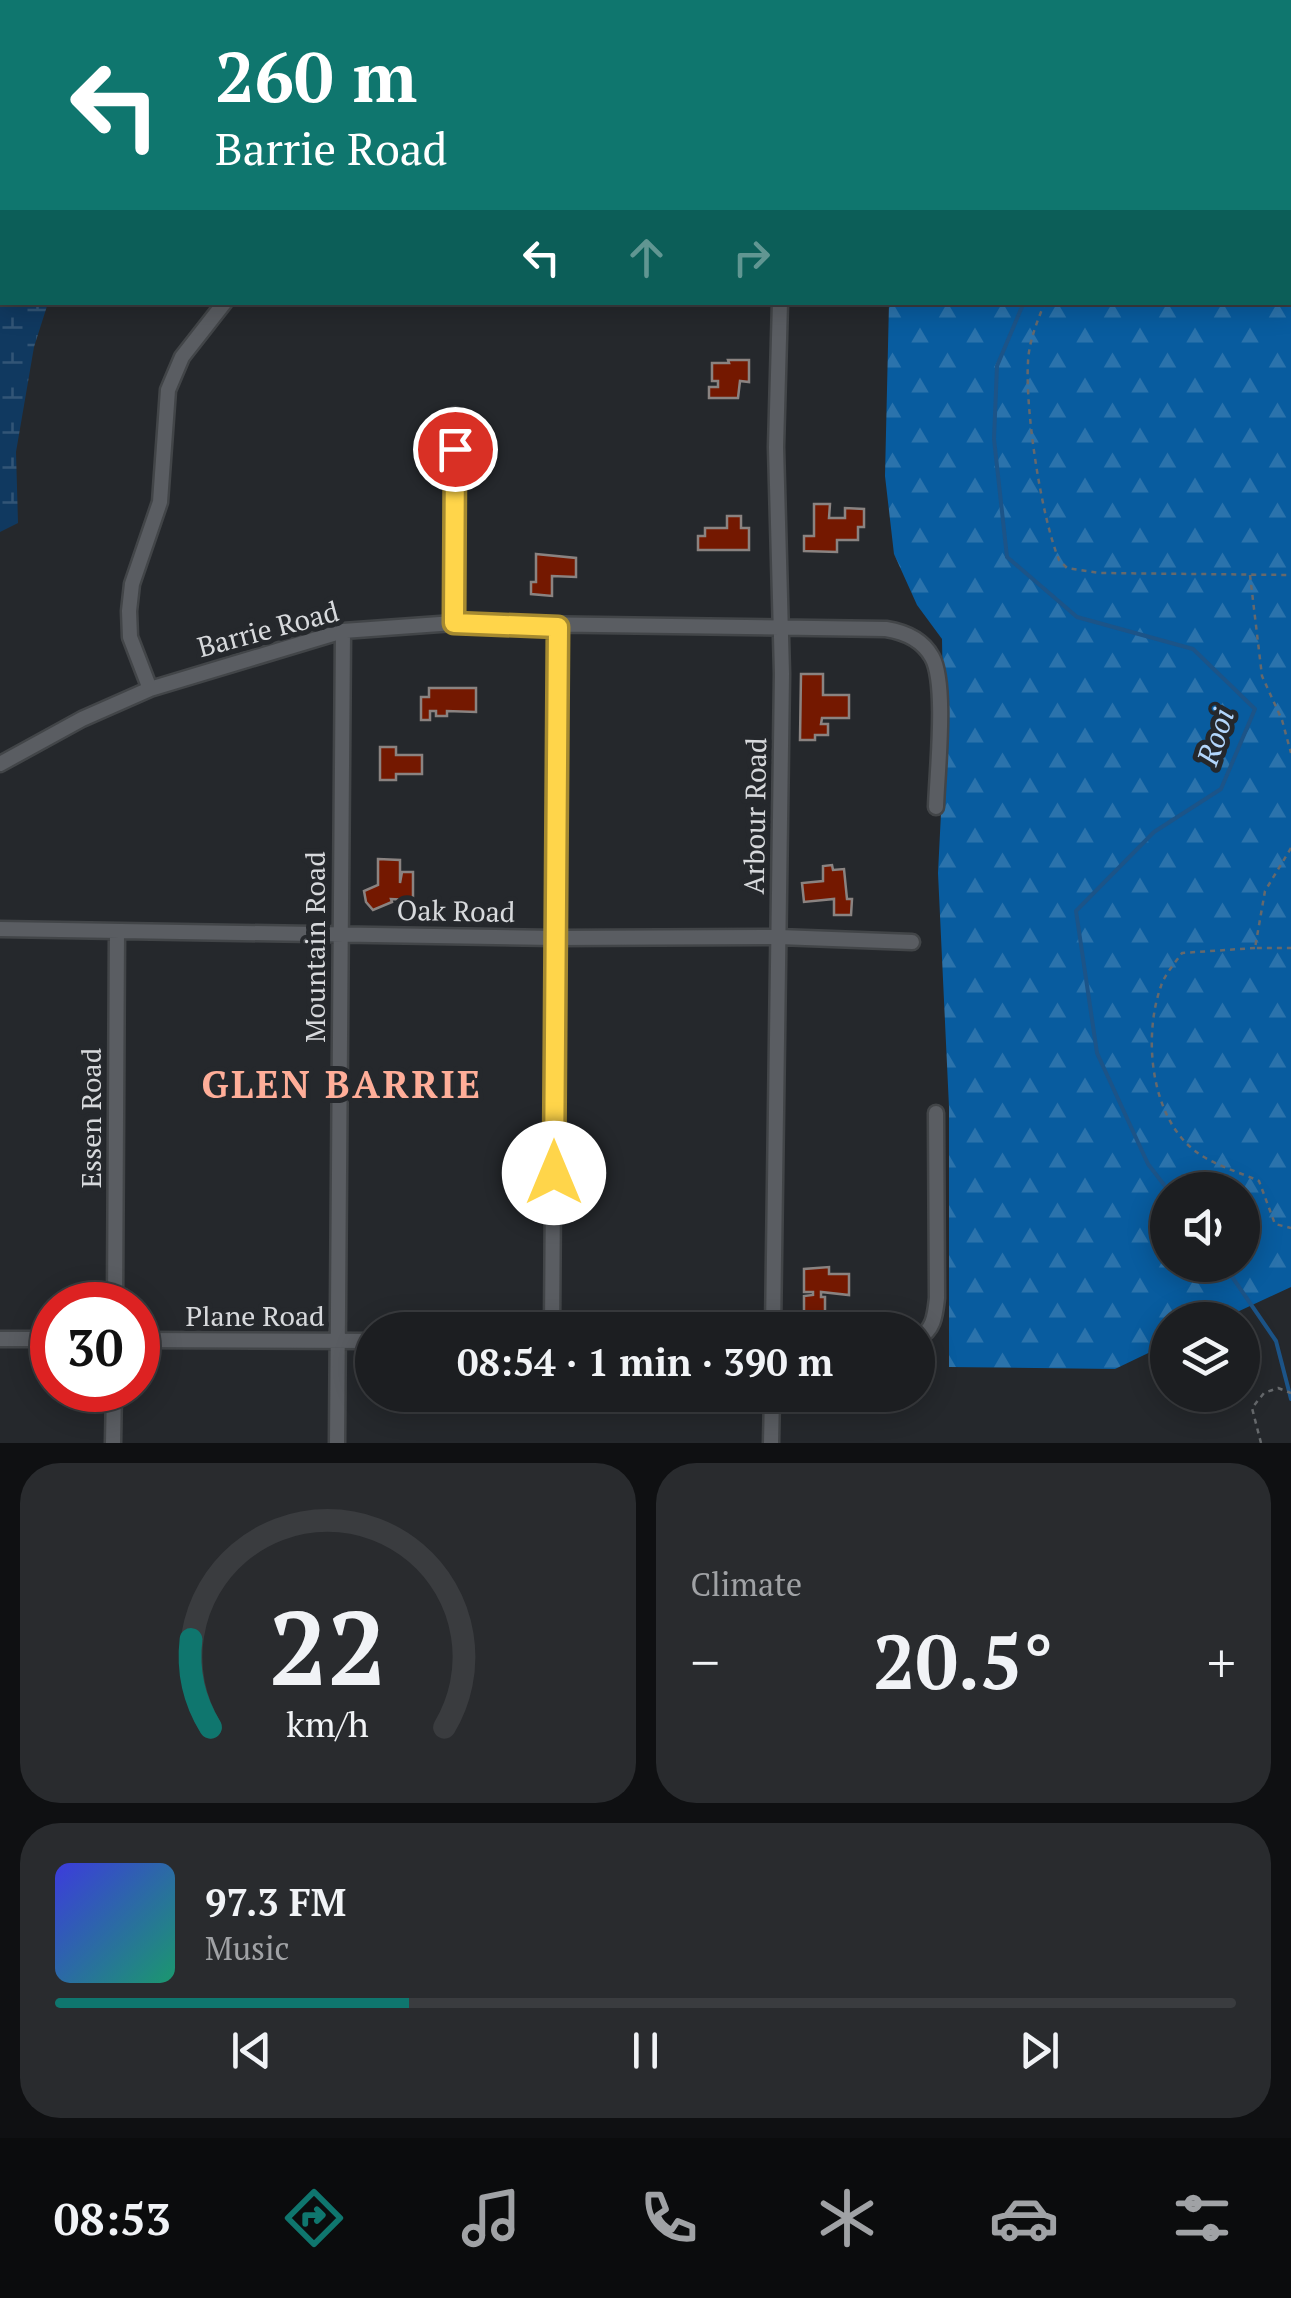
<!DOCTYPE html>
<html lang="en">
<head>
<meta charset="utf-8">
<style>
  body { margin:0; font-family:"PT Serif",serif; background:#292b2e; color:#f1f3f6; height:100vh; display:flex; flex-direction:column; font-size:38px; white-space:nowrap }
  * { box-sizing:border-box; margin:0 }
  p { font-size:32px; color:#a0a2a5 }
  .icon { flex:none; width:55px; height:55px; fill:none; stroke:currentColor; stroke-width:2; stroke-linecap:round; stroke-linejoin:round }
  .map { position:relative; height:1443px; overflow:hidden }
  .details { display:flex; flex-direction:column; gap:20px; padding:20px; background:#0f1012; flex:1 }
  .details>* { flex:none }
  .banner { position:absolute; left:0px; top:0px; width:1292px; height:305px; box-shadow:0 5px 25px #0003,0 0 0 2px #3a3c3f; background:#0f766e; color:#fff; overflow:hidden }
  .tools { position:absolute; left:1150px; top:1172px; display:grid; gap:20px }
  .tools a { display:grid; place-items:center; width:110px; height:110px; border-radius:50%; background:#1c1e21; box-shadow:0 5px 25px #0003,0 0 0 2px #3a3c3f; font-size:50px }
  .speed { position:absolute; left:30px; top:1282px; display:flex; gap:20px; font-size:50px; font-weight:700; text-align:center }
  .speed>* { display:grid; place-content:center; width:130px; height:130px; border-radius:50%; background:#1c1e21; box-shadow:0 5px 25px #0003,0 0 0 2px #3a3c3f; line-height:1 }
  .speed .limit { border:15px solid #d22; background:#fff; color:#111 }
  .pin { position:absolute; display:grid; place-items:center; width:85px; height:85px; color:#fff; margin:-42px; border:5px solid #fff; border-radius:50%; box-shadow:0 2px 10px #0007 }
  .me { position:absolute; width:110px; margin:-55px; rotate:0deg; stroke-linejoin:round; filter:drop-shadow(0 0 8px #0008) }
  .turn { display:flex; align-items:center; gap:35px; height:210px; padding:0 50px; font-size:45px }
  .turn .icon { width:130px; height:130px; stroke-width:2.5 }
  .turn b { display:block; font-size:70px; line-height:85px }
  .lanes { display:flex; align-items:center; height:95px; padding:0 50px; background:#0003; justify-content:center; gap:50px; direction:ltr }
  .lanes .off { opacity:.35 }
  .big { font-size:75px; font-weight:800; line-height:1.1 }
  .details .card { flex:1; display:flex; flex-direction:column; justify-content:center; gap:15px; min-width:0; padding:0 35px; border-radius:40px; background:#292b2e }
  .details .dial { align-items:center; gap:0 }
  .dial svg { height:260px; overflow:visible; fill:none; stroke:#3a3c3f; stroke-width:7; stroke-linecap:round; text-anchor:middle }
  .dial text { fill:#f1f3f6; stroke:none }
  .song { display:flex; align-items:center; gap:30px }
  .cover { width:120px; height:120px; border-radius:15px; background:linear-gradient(135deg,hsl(240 70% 55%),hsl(160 70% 35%)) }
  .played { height:10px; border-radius:5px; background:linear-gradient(90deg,#0f766e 30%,#3a3c3f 30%) }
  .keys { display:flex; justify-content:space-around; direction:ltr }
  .heat { display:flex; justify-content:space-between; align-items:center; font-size:55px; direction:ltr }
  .details .tiles { flex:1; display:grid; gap:20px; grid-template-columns:1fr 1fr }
  .card:last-child { grid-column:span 2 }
  .trip { position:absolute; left:355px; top:1312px; width:580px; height:100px; border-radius:50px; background:#1c1e21; box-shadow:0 5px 25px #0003,0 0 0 2px #3a3c3f; font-weight:800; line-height:100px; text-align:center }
  .dock { display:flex; height:160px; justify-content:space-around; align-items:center; background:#0b0c0d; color:#a0a2a5 }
  .dock .icon { width:70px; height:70px }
  .dock .current { color:#0f766e }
  .dock b { font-size:45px; color:#f1f3f6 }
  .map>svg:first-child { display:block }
</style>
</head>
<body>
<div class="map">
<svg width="1291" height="1443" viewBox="0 0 1291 1443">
  <defs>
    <pattern id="forest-firs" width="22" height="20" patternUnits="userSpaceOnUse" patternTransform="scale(2.5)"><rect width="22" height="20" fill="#085c9f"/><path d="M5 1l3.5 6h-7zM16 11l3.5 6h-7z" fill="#2b73ac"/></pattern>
    <pattern id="wetland-marsh" width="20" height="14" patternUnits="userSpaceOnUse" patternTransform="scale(2.5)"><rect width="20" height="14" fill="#103960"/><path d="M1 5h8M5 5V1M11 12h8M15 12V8" fill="none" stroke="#325576"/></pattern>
  </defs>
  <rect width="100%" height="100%" fill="#25282c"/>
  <!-- forest -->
  <path fill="url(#forest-firs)" fill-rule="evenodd" d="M1017,0H1291V40L1290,2Z
    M1291,83V1287L1220,1320H1168L1167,1344L1115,1369L949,1367V1107L938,873L944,753L942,639L917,605L894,554L885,476L889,303L1290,302ZM1168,1190H1242V1265H1168Z"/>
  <!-- wetland -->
  <path fill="url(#wetland-marsh)" d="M0,247L2,302L48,303L34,347L16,452L18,523L0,532Z"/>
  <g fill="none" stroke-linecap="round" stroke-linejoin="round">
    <!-- stream -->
    <path stroke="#1c5488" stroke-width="4" d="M981,0V2
      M1024,302L997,366L994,439L1007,557L1077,617L1193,649L1255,709L1221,789L1154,832L1076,911L1097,1053L1148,1164L1168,1190
      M1224,1265L1276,1341L1291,1399"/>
  </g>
  <!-- building -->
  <path fill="#741800" stroke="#8a8381" stroke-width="2.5" d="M728,360H749V382L740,381L738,398H709V387H718V381H712V363H729Z
    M814,504H830L829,518H845V508L864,509V527H858V540H837V552L804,551V536H814Z
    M727,516H741V528H749V550H698V536H705V528H727Z
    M536,554L576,558V577L552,576V596L531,594V582H536Z
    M801,674H823V695H849V718H822L821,724H828V735H815V740H800Z
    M429,688H476V712L447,711V716H436V711H430V720H421V697H429Z
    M380,747H396V755H422V774H396V780H380Z
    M378,859L400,860V883L402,872H413V900L391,899L392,902L373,910L366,902L364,891L378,885Z
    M832,865L833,870L844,869L847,899H852L851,915H834V899L804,902L802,883L823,881V866Z
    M829,1267V1274H849V1295L821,1292V1297H825V1312H804V1296L813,1295V1292H804V1269Z
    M796,1395H862V1404H854V1410L796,1409Z"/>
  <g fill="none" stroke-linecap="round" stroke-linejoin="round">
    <!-- street casing -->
    <g stroke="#424548" stroke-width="19">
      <path id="street" d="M0,148L2,146
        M454,623L455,415
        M150,689L130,637L129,611L132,584L160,502L168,390L182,357L225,302
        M0,764L82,719L150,689L343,631L454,623L886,629C905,632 922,639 932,657C947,683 937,774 936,807
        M0,929L555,938L779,937L912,942
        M115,1305L117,931
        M552,1330L557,627
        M773,1330L782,674L776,447L780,302
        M918,1338C934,1330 935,1315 937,1298L936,1113
        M0,1339H52
        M138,1340L372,1341
        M113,1443L114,1390
        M337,1443L343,631
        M771,1443L772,1395"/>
    </g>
    <!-- path -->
    <path stroke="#66696c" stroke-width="2.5" stroke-dasharray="5 5" stroke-linecap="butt" d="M60,0L84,2
      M763,0V2
      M953,0V2
      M1127,2L1128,0
      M1290,53H1291
      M1045,302C1037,322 1029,341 1028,362C1025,409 1041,516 1059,560L1067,568L1100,573L1291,575
      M1250,575L1262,676L1282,720L1291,753
      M1291,848L1265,891L1255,948H1291
      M1255,948L1182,953C1175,963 1165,974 1161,986C1143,1036 1150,1116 1195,1151C1213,1165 1239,1172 1259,1181L1275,1224L1291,1228
      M1261,1443L1252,1408L1264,1393L1278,1388L1291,1393"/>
    <!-- street -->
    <use href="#street" stroke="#5a5d62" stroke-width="14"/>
  </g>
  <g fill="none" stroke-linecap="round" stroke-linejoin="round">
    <!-- route casing -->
    <g stroke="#a68a30" stroke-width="25">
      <path id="route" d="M455,449L454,623L558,627L554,1173"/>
    </g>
    <!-- route -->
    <use href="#route" stroke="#ffd54a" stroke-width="18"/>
  </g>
  <g text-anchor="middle" stroke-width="10" stroke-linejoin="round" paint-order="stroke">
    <!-- street labels -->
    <g font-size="28" fill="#d7d9dc" stroke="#25282c">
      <text transform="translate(268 629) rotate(-15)" y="10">Barrie Road</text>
      <text transform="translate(755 816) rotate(-89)" y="10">Arbour Road</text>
      <text transform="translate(456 911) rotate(1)" y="10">Oak Road</text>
      <text transform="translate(315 947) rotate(-90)" y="10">Mountain Road</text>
      <text transform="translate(91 1118) rotate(-90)" y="10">Essen Road</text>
      <text x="255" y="1326">Plane Road</text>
    </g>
    <!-- water labels -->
    <g font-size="30" font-style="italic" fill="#b3d6fb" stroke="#25282c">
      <text transform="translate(1216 737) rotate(-71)" y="10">Rooi</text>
    </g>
    <!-- district labels -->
    <g font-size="38" font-weight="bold" letter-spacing="2.5" fill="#ffae99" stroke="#25282c">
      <text x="342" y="1098">GLEN BARRIE</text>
    </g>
  </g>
</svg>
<div class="tools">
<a><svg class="icon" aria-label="sound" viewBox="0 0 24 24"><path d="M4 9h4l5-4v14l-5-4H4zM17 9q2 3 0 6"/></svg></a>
<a><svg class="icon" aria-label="layers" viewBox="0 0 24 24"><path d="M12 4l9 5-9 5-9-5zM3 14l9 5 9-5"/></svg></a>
</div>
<div class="speed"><div class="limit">30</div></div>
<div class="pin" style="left:455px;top:449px;background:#d93025"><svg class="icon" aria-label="arrive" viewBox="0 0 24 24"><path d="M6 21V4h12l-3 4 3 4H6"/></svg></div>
<svg class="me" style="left:554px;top:1173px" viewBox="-20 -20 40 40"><circle r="19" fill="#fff"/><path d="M0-13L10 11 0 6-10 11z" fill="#ffd54a"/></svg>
<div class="trip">08:54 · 1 min · 390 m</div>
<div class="banner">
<div class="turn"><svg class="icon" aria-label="left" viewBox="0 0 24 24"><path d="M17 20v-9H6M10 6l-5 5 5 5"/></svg><div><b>260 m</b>Barrie Road</div></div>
<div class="lanes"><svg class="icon" aria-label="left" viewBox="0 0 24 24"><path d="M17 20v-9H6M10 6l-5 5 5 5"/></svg><svg class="icon off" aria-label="ahead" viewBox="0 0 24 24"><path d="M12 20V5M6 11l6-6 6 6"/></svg><svg class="icon off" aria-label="right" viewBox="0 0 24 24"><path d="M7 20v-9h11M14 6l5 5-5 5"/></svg></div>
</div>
</div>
<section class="details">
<div class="tiles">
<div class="card dial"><svg viewBox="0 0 100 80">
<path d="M14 69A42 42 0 1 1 86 69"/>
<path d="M14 69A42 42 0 0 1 8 42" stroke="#0f766e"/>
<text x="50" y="56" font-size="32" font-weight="700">22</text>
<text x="50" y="72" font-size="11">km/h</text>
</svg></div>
<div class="card"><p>Climate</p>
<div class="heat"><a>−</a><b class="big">20.5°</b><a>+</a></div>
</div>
<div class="card">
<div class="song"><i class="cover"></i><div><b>97.3 FM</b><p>Music</p></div></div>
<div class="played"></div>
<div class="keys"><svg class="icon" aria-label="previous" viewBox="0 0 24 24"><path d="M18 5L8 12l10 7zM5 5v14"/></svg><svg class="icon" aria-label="pause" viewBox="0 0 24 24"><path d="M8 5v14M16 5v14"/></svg><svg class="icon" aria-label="next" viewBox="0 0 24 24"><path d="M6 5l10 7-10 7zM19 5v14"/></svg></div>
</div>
</div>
</section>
<nav class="dock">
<b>08:53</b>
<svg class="icon current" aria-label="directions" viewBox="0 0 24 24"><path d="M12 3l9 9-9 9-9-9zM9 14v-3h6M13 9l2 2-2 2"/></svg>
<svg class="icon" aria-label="music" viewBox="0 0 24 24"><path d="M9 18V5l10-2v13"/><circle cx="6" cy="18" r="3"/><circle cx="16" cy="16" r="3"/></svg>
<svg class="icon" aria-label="phone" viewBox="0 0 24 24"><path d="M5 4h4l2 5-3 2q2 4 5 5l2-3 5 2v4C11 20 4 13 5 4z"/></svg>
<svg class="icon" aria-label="climate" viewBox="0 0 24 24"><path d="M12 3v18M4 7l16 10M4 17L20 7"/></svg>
<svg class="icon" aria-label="car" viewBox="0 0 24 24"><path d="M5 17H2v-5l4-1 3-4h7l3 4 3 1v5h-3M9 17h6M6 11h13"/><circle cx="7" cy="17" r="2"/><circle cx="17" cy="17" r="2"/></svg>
<svg class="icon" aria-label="filters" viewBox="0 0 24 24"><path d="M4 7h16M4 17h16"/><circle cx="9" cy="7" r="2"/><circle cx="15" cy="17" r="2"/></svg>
</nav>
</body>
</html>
